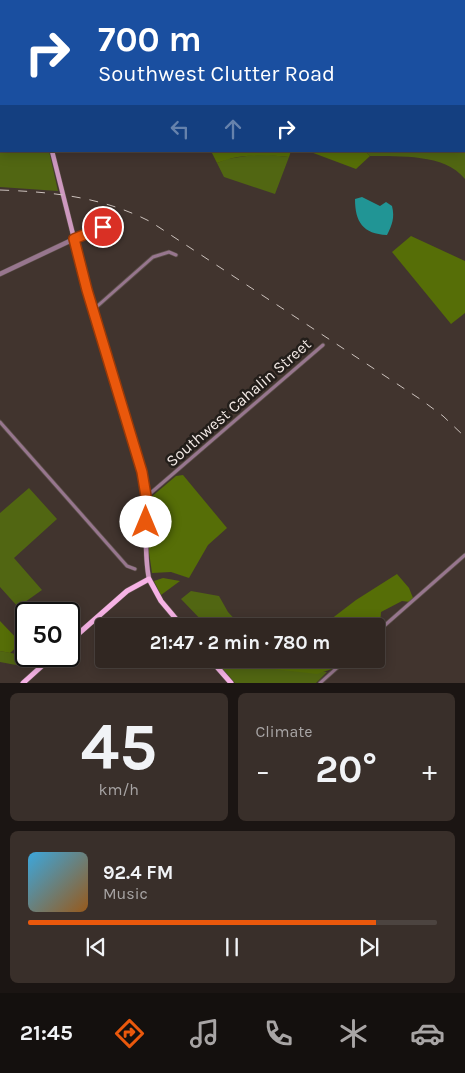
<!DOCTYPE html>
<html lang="en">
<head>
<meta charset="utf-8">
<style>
  body { margin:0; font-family:Karla,sans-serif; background:#392f2a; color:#f1f3f6; height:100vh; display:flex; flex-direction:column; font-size:19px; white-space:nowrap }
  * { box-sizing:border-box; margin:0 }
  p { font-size:16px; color:#a8a5a5 }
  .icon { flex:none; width:28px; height:28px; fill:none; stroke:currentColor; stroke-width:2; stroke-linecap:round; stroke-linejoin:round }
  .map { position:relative; height:683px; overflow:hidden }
  .side { display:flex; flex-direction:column; gap:10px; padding:10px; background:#1b1513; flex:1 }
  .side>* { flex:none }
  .guide { position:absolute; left:0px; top:0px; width:465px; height:152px; box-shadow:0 2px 12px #0003,0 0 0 1px #4c4440; background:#1a4fa0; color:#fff; overflow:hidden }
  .speed { position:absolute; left:15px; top:602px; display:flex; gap:10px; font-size:25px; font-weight:700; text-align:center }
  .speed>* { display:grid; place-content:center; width:65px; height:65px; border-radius:50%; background:#312722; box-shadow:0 2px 12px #0003,0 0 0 1px #4c4440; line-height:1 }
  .speed .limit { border:2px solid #111; border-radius:8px; background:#fff; color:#111 }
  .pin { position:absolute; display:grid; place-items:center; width:42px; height:42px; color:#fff; margin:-21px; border:2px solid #fff; border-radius:50%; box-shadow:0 1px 5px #0007 }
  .me { position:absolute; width:55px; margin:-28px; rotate:0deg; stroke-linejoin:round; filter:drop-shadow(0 0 4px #0008) }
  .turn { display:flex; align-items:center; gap:18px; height:105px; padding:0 15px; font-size:22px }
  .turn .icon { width:65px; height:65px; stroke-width:2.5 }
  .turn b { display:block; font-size:35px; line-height:42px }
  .lanes { display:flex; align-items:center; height:48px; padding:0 15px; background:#0003; justify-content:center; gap:25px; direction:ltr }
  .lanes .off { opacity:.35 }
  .big { font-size:38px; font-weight:700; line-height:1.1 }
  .side .tile { flex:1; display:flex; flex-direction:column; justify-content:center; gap:8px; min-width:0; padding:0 18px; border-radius:8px; background:#392f2a }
  .side .dial { align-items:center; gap:0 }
  .dial b { font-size:65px; line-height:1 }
  .song { display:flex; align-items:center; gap:15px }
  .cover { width:60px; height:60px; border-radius:8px; background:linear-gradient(135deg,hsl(200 70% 55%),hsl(30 70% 35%)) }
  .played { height:5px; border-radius:2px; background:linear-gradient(90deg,#ea580c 85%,#4c4440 85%) }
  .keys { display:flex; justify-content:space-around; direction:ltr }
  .heat { display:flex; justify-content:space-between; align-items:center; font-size:28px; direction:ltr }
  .side .tiles { flex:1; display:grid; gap:10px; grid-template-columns:1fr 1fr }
  .tile:last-child { grid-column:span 2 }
  .trip { position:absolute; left:95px; top:618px; width:290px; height:50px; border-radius:5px; background:#312722; box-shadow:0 2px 12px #0003,0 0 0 1px #4c4440; font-weight:700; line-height:50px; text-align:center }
  .tabs { display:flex; height:80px; justify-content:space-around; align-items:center; background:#14100e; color:#a8a5a5 }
  .tabs .icon { width:35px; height:35px }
  .tabs .active { color:#ea580c }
  .tabs b { font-size:22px; color:#f1f3f6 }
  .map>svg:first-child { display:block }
</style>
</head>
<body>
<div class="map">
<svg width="465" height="683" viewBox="0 0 465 683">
  <rect width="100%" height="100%" fill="#41342e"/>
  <!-- green -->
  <path fill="#516612" d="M0,37L1,151H49L58,191L0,187Z
    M465,39V179C444,153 400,157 370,156L365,151H464Z
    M259,154L289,157L275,194L224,177L217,163L227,159Z
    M29,488L57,519L14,558L42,590L18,607L0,587V513Z
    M191,591L219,596L228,612L241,626H207L181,599Z
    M0,651L43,659L32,668L0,662Z
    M224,659H246V666L327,672L316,683H235L218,664Z"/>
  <!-- forest -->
  <path fill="#566e07" d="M211,151H291L289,157C264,155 241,153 217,163Z
    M308,151H365L370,156L356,169Z
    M411,236L465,261V313L451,324L392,252Z
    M183,475L227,528L208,545L189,578L171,572L152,573L149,552L150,498L176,476Z
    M397,574L409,588L413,598L410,602L402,601L381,612L380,625L376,630V626H322L356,600Z
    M163,578L180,581L161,595L154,581Z
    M0,621L21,643L10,653L0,651Z
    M246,659H344L332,669L317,674L245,666Z"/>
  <!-- water -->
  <path fill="#219595" d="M362,197L380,206L386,202L392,206C395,218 392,225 387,235C363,234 355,222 355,199Z"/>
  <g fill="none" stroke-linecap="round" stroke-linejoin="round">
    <!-- stream -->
    <path stroke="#219595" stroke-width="1" d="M0,55H1
      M464,149H465"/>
    <!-- minor casing -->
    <g stroke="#5d514b" stroke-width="4.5">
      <path id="minor" d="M38,0L46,1
        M453,0L465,1
        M137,1L142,0
        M74,239L103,227
        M93,310L153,257L169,252L176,255
        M0,422L127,566L135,569
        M146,497L323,345
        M376,633L465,555
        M320,683L347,659"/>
    </g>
    <!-- tertiary casing -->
    <g stroke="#5d514b" stroke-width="5.5">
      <path id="tertiary" d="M0,274L74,239"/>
    </g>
    <!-- secondary casing -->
    <g stroke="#5d514b" stroke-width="5.5">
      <path id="secondary" d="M0,29L1,32
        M52,151L87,290L142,472C150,508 142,544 149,579"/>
    </g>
    <!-- primary casing -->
    <g stroke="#5d514b" stroke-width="6">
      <path id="primary" d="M69,642L127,591L149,579L161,601L182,626
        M210,659L231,683
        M23,683L53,656"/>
    </g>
    <!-- minor -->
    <use href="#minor" stroke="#97768e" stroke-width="3"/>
    <!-- tertiary -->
    <use href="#tertiary" stroke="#97768e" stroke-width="4.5"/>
    <!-- secondary -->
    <use href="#secondary" stroke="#cd98bf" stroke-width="4.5"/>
    <!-- primary -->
    <use href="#primary" stroke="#f6b2e5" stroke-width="5"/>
    <!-- rail -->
    <path stroke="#ccc2bd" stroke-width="1" stroke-dasharray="9 9" stroke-linecap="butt" d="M0,190C54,192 103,197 151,222L420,399L443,416L465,437"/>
  </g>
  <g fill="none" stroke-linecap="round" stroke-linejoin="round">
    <!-- route casing -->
    <g stroke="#983908" stroke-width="12">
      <path id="route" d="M103,227L74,239L87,290L142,472L146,496V522"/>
    </g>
    <!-- route -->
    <use href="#route" stroke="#ea580c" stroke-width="9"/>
  </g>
  <g text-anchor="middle" stroke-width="5" stroke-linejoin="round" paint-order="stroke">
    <!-- street labels -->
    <g font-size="16" fill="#f3eae6" stroke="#231e1a">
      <text transform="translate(238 402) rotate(-41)" y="6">Southwest Cahalin Street</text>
    </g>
  </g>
</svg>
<div class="speed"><div class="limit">50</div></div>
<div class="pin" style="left:103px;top:227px;background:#d93025"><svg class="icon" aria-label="arrive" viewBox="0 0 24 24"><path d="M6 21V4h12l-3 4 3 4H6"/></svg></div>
<svg class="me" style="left:146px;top:522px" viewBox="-20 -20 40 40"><circle r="19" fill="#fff"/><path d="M0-13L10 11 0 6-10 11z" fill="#ea580c"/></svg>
<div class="trip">21:47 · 2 min · 780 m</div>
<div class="guide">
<div class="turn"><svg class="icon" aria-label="right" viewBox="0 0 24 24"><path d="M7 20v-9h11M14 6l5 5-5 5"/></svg><div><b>700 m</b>Southwest Clutter Road</div></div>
<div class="lanes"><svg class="icon off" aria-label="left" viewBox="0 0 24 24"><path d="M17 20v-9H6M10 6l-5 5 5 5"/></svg><svg class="icon off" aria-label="ahead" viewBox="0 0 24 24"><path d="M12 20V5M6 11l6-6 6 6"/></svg><svg class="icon" aria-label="right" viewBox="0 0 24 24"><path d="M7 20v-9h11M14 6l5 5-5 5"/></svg></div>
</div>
</div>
<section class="side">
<div class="tiles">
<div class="tile dial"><b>45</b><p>km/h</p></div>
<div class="tile"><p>Climate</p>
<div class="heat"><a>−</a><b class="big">20°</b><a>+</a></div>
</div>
<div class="tile">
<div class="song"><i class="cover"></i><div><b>92.4 FM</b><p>Music</p></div></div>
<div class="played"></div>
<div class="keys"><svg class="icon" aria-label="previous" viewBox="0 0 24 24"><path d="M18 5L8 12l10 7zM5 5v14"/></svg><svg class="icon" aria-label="pause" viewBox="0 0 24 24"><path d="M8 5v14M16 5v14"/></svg><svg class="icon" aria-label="next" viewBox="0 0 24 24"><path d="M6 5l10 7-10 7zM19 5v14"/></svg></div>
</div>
</div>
</section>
<nav class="tabs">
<b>21:45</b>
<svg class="icon active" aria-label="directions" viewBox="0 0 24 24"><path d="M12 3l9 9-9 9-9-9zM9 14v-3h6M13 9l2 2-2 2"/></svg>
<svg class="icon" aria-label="music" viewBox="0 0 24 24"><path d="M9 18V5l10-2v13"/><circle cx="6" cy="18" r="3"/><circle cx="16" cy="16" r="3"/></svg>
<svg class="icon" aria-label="phone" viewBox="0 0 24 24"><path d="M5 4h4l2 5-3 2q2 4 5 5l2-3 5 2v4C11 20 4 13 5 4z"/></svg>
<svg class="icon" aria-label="climate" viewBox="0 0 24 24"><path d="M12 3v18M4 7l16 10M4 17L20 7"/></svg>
<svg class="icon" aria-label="car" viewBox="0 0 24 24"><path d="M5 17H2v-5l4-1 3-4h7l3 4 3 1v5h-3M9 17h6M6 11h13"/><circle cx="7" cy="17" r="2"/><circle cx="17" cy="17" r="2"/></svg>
</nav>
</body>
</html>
